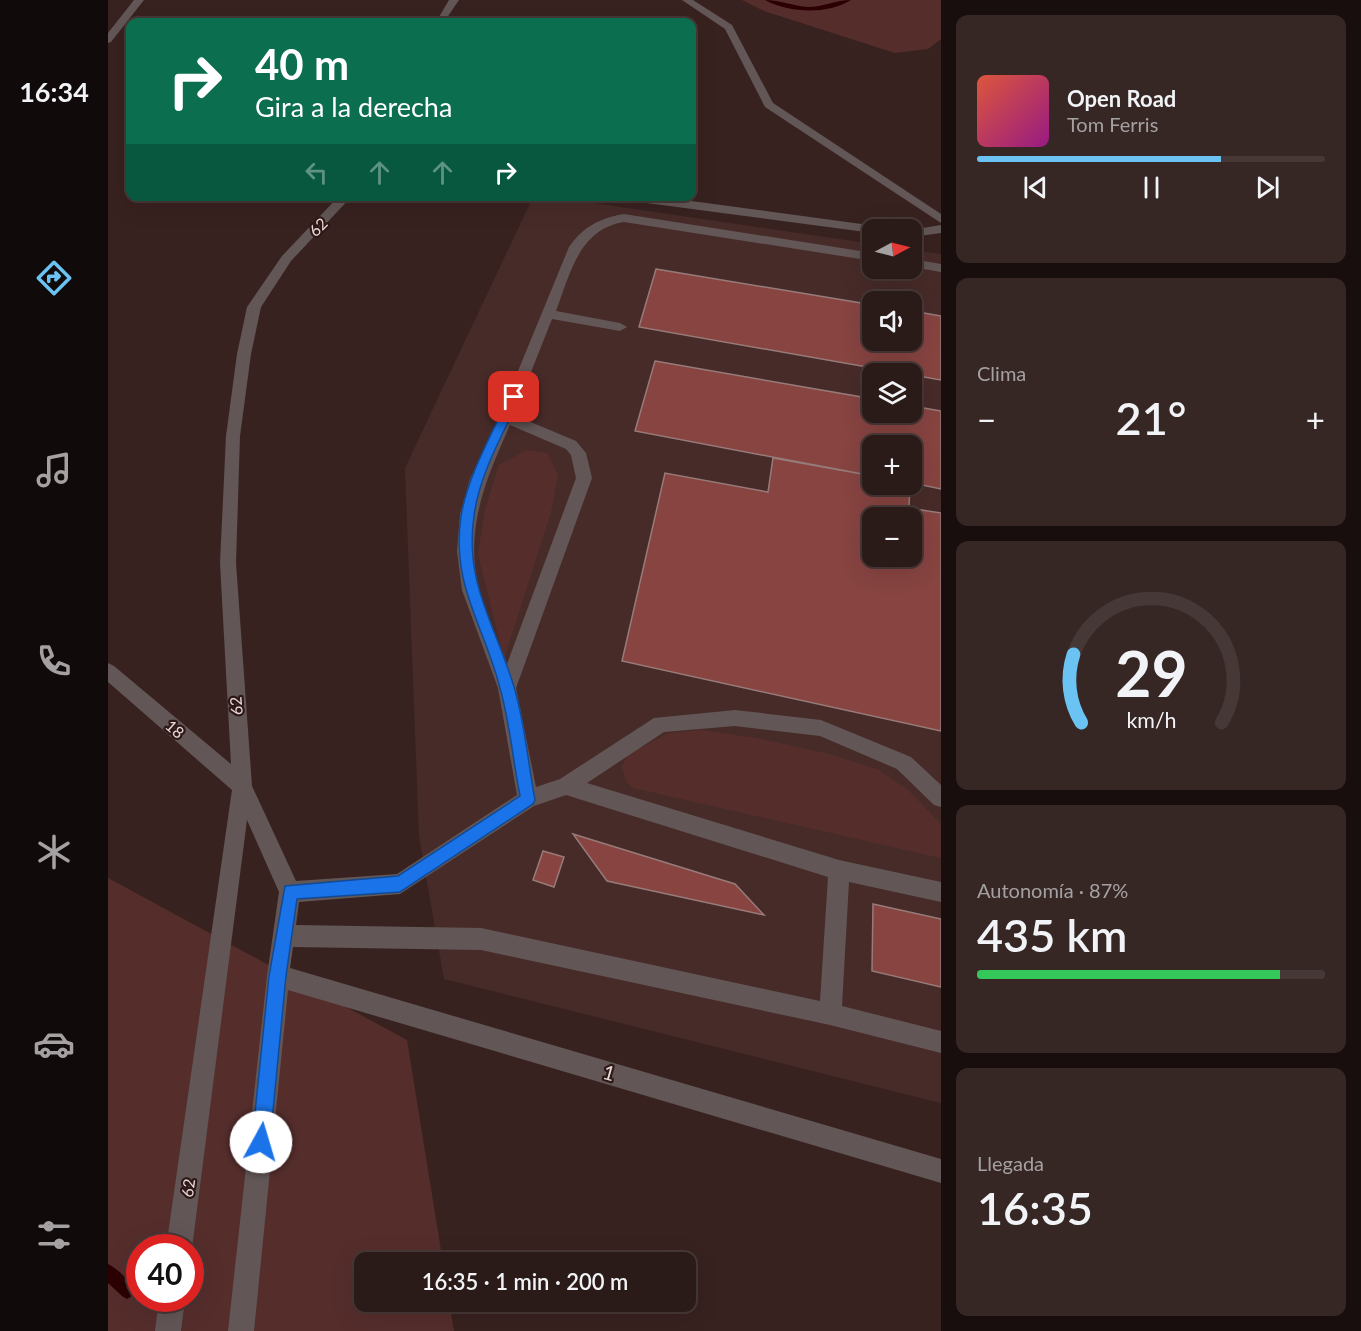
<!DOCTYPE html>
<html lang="es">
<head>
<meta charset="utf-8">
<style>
  body { margin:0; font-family:Lato,sans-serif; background:#362725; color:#f1f3f6; height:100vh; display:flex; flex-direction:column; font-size:22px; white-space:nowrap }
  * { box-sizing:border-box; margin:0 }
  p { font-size:20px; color:#a5a1a2 }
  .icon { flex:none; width:33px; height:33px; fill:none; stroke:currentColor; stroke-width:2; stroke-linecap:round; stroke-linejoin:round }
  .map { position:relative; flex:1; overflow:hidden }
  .drawer { display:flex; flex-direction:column; gap:15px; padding:15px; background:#170e0d; width:420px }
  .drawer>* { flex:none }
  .banner { position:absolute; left:18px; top:18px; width:570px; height:183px; border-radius:12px; box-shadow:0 6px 24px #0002,0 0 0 2px #463837; background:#0b6e4f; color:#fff; overflow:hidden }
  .needle { width:39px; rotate:83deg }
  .tools { position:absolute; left:754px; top:219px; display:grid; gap:12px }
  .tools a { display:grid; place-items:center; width:60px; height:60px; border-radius:12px; background:#2a1a18; box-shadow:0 6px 24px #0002,0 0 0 2px #463837; font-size:30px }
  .speed { position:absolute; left:18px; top:1234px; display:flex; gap:12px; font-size:30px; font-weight:700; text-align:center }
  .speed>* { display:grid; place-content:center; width:78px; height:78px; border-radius:50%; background:#2a1a18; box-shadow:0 6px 24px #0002,0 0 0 2px #463837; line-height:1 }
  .speed .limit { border:9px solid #d22; background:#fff; color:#111 }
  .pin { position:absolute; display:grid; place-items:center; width:51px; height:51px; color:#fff; margin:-26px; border-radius:12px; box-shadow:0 3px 9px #0006 }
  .me { position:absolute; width:66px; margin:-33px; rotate:6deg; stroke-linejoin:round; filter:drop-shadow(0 0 4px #0008) }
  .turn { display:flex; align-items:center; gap:21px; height:126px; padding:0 30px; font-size:27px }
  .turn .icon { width:78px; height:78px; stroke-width:2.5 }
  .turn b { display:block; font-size:42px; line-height:51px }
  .lanes { display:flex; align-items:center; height:57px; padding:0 30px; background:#0003; justify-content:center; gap:30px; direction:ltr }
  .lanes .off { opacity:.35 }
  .big { font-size:45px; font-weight:600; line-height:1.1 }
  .drawer .widget { flex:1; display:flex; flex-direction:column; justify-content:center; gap:9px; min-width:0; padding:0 21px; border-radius:12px; background:#362725 }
  .drawer .dial { align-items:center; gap:0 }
  .dial svg { height:156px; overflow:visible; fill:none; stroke:#463837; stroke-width:7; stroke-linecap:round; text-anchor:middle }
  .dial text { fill:#f1f3f6; stroke:none }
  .song { display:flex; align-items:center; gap:18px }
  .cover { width:72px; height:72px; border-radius:9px; background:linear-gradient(135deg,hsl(10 70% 55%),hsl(310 70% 35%)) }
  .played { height:6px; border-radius:3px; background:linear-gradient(90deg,#6ac3f2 70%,#463837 70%) }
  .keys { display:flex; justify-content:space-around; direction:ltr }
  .heat { display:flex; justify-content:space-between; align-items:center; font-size:33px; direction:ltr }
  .charge { height:9px; border-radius:4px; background:linear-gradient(90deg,#34c759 87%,#463837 0) }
  .trip { position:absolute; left:246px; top:1252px; width:342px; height:60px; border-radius:12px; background:#2a1a18; box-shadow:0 6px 24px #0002,0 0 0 2px #463837; font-weight:600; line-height:60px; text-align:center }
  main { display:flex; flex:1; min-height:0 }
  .tab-bar { display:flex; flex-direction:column; width:108px; justify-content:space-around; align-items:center; background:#110a0a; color:#a5a1a2 }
  .tab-bar .icon { width:42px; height:42px }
  .tab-bar .current { color:#6ac3f2 }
  .tab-bar b { font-size:27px; color:#f1f3f6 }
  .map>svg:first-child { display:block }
</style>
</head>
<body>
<main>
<nav class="tab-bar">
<b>16:34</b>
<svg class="icon current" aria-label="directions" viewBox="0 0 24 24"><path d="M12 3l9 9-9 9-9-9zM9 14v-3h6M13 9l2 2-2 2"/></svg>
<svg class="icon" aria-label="music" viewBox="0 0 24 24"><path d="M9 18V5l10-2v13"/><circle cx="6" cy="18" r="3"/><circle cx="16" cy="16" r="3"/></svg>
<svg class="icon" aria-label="phone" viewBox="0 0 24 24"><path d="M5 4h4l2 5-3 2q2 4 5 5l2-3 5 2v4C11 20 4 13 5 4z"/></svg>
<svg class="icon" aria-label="climate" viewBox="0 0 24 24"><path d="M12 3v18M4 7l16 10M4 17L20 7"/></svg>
<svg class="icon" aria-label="car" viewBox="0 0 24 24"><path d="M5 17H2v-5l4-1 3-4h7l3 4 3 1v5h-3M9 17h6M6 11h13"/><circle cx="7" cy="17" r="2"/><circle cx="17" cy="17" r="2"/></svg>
<svg class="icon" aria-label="filters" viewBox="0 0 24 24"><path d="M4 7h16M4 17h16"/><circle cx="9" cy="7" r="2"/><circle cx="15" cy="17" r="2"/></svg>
</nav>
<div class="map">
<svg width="833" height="1331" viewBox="0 0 833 1331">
  <rect width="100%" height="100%" fill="#382220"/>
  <!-- built -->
  <path fill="#472b29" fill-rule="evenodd" d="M425,197H445L765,244V268H804V250L833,254V1103L336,979L311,836L297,468ZM765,302H804V340H765ZM765,374H804V412H765ZM765,446H804V484H765ZM765,518H804V556H765Z"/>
  <!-- green -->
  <path fill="#552e2c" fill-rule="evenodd" d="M634,0H833V39L820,49L787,53L656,11Z
    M419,450L439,453L450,475L443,512L396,659L370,554L377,510L391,465Z
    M594,730L648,738L721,754L769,769L800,790L833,824V858L525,788L518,781L514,767L520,754L561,733Z
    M0,878L299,1040L335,1263H256V1302H341L346,1331H0ZM32,1248H82V1299H32Z"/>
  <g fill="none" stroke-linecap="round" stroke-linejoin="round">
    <!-- stream -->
    <path fill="#2c0003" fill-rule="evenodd" d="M657,0C672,0 685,6 700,7C715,7 728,0 743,0C719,15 681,13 657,0Z
      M0,1264C10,1269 22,1281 27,1291L24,1296L19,1299L14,1296L0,1283Z"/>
  </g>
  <!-- building -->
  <path fill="#874441" stroke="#977b79" stroke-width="1.5" fill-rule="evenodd" d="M548,269L765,305V340H804V311L833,316V380L531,327Z
    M547,361L765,399V412H804V406L833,411V489L804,483V446H765V476L527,431Z
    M665,458L765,476V484H802L801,508L833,513V731L514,661L557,473L660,492ZM765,518H804V556H765Z
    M465,834L627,884L656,915L499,881Z
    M435,851L456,857L446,887L425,880Z
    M765,904L833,919V987L764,971Z"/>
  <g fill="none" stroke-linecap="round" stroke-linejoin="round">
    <!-- minor -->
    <path fill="#625756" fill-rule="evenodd" d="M26,0H36L3,42L0,43V33Z
      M341,0H351L336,22H328Z
      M574,0H585L624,25L665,103L833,214V223L657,107L617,29Z
      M231,196H244L183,261L153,307L143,354L132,436L128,563L144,786L188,881L289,874L409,795L390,688L354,590L349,551L352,514L362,479L391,417L461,247C475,227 492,218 516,214L765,253V261L516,222C471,229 462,274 448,311L512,323L519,327L512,331L444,319L406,415L468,441L478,453L484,478L408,688L428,787L452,779L546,718L627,710L713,720L803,757L833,785V807L826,805L789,769L712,736L627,726L556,732L479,783L731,860L833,882V902L741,882L734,1006L833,1031V1053L722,1025L373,950L185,947L182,968L833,1159V1183L180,990L146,1331H120L159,976L171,892L139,820L84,1248L82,1251V1248H58L124,790L0,682V663L6,666L123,764L112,563L118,436L129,354L139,307L174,256ZM402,425L458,449L463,455L468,478L399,664C390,639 378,615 371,589C356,529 378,479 402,425ZM458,795L720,877L712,1001L373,928L188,925L191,902L292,894L426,806Z
      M510,196H546L768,226L774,230H765V233L516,200Z
      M833,225V233L804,237L803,230Z
      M804,259L833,264V272L804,267Z
      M51,1299H77L73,1331H47Z"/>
  </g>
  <!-- route -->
  <path fill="#1a73e8" stroke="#114b97" stroke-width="1.5" d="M406,393L412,397C395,434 371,475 366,516C356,583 388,626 406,687C417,723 420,763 427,800L425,804L292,892L189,899L178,976L162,1142L159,1148L153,1151L146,1148L144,1142L161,976L177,886L290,876L412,796C405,761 402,723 392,688C376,625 343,586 353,516C360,475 384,434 401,397Z"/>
  <g text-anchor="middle" stroke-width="4.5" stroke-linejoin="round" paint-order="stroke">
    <!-- street labels -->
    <g font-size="16" fill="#e8d9d7" stroke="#2e1817">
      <text transform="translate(210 227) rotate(-45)" y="6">62</text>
      <text transform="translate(128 706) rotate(-94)" y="6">62</text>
      <text transform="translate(67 729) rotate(41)" y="6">18</text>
      <text transform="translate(80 1188) rotate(-82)" y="6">62</text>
    </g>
    <!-- near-street labels -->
    <g font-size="20" fill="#e8d9d7" stroke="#2e1817">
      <text transform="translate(501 1073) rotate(16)" y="7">1</text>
    </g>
  </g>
</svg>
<div class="tools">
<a><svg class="needle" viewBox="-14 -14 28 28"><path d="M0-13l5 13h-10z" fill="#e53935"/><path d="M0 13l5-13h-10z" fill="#a5a1a2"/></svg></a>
<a><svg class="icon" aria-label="sound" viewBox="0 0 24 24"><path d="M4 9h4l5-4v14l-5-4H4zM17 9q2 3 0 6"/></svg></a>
<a><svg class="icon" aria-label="layers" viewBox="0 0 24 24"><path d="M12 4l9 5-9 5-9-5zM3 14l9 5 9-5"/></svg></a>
<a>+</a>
<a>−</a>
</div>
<div class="speed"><div class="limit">40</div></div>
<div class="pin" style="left:406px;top:397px;background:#d93025"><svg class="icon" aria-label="arrive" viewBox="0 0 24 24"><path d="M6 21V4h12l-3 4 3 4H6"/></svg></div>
<svg class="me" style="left:153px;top:1142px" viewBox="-20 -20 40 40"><circle r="19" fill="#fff"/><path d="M0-13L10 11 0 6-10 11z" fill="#1a73e8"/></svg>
<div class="trip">16:35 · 1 min · 200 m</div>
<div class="banner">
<div class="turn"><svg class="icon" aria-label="right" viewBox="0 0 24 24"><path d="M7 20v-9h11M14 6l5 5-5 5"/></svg><div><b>40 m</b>Gira a la derecha</div></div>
<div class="lanes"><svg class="icon off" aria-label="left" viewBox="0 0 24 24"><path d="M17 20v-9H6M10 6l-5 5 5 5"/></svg><svg class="icon off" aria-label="ahead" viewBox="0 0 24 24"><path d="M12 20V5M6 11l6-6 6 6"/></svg><svg class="icon off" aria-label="ahead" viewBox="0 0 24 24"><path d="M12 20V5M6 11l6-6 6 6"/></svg><svg class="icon" aria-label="right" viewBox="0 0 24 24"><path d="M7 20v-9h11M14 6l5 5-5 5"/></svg></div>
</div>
</div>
<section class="drawer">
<div class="widget">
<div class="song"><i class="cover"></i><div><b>Open Road</b><p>Tom Ferris</p></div></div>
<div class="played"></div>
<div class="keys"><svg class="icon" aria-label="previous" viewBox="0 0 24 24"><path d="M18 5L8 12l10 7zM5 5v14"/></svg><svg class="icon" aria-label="pause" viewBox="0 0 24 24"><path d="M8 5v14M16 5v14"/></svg><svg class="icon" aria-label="next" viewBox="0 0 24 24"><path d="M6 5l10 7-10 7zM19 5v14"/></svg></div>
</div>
<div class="widget"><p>Clima</p>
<div class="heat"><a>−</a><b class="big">21°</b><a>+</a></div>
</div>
<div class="widget dial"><svg viewBox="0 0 100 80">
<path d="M14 69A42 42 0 1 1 86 69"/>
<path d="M14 69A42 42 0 0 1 10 34" stroke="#6ac3f2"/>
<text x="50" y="56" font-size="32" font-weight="700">29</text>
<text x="50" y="72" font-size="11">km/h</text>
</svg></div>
<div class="widget"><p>Autonomía · 87%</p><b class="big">435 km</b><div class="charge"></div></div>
<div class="widget"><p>Llegada</p><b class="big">16:35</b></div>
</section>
</main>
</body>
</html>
